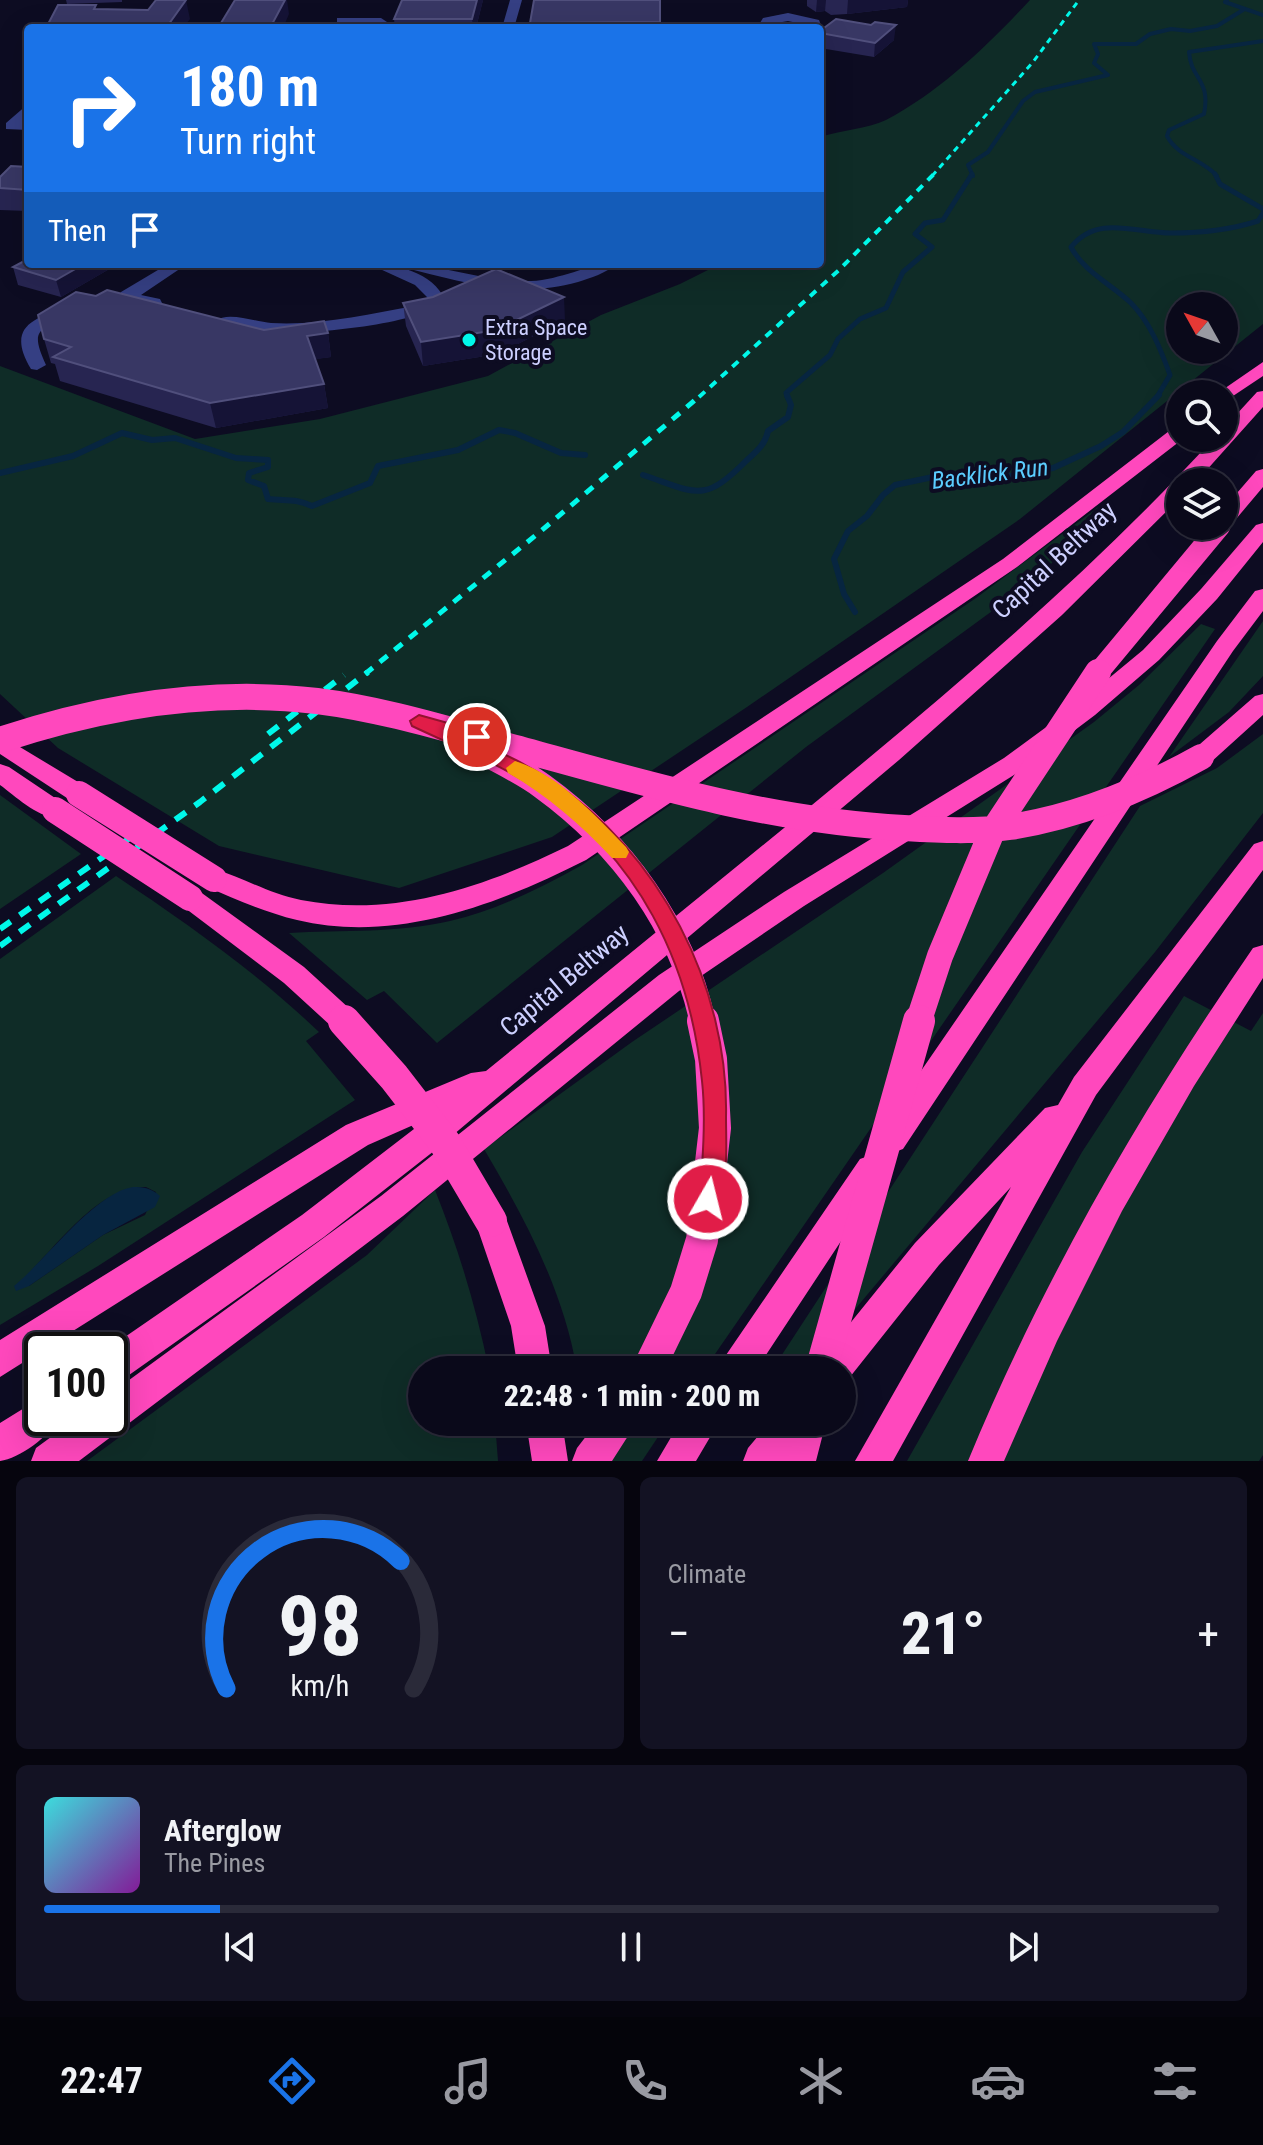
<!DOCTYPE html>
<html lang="en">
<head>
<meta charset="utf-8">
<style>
  body { margin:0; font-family:"Roboto Condensed",sans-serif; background:#131223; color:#f1f3f6; height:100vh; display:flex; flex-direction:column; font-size:30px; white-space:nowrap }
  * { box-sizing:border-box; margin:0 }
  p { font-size:26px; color:#999aa2 }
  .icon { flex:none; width:44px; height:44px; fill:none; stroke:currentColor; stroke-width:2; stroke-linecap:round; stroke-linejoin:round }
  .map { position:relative; height:1461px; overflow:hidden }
  .drawer { display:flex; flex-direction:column; gap:16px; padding:16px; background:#06050e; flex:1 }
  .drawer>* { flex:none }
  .banner { position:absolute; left:24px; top:24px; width:800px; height:244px; border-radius:8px; box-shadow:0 8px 32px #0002,0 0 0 2px #2a2a39; background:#1a73e8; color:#fff; overflow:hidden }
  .needle { width:52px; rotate:310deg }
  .controls { position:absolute; left:1166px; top:292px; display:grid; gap:16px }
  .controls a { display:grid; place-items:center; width:72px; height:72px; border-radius:50%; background:#0a091a; box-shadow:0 8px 32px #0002,0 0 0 2px #2a2a39; font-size:40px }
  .speed { position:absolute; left:24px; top:1332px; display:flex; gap:16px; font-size:40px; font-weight:700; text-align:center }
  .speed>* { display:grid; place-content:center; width:104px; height:104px; border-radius:50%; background:#0a091a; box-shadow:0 8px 32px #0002,0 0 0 2px #2a2a39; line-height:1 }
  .speed .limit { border:4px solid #111; border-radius:12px; background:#fff; color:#111 }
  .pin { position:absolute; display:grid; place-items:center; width:68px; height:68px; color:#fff; margin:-34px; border:4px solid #fff; border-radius:50%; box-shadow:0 2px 8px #0007 }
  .me { position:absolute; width:88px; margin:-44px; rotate:8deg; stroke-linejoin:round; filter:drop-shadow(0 0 6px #0008) }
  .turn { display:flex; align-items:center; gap:28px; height:168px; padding:0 24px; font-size:36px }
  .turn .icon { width:104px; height:104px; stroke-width:2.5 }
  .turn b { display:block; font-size:56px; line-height:68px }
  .then { display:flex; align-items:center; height:76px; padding:0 24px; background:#0003; gap:16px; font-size:30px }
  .big { font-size:60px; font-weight:800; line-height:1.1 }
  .drawer .widget { flex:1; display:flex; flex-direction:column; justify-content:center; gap:12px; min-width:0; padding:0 28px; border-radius:12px; background:#131223 }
  .drawer .dial { align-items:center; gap:0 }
  .dial svg { height:208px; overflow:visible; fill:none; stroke:#2a2a39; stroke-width:7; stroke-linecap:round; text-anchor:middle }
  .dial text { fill:#f1f3f6; stroke:none }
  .song { display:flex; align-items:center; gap:24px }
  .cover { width:96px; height:96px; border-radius:12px; background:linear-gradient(135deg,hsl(180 70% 55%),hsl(290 70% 35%)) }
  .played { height:8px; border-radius:4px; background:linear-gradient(90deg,#1a73e8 15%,#2a2a39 15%) }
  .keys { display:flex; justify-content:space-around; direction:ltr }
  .heat { display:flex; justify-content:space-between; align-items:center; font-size:44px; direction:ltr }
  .drawer .tiles { flex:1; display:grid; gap:16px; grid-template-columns:1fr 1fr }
  .widget:last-child { grid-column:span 2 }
  .trip { position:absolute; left:408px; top:1356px; width:448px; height:80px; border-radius:40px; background:#0a091a; box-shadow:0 8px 32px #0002,0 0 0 2px #2a2a39; font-weight:800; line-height:80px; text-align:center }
  .menu { display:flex; height:128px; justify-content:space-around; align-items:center; background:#04040a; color:#999aa2 }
  .menu .icon { width:56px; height:56px }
  .menu .selected { color:#1a73e8 }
  .menu b { font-size:36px; color:#f1f3f6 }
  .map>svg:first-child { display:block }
</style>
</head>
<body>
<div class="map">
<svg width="1263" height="1461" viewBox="0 0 1263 1461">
  <rect width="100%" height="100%" fill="#0d0c22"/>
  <!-- green -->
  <path fill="#0f2c27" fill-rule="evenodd" d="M1030,0H1263V324L1020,519L747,707L552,837L399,888L219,846L58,748L0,694V366L195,439L320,419L488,376L601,315L680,284L720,264H820V137C841,130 867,129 886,120C941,91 988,45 1030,0ZM1180,306H1224V350H1180Z
    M1101,505L1110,507L1052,563L1010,598L806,747L437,1043L384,991L367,1000L289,933C342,930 399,933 450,921C498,910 540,888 582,865L976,598Z
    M1263,621V676L1229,712L1169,757Z
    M1201,624L1215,629L704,1370H577C563,1289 525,1219 484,1149L632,1042L883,873L1094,722L1139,685Z
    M1263,734V813L1155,952L804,1370H772L1140,806L1217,768Z
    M0,795L81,854L0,909Z
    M116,876C188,924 256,972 319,1032L306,1041L355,1100L98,1266L0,1325V959ZM146,1187L156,1192L145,1215L103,1235L29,1286L25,1277C57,1246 98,1186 146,1187Z
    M1184,996L1251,1031L1263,1013V1455L1259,1461H907L1082,1152Z
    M435,1190C459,1250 476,1307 489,1370H422V1422H495L498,1461H87L367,1255Z
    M586,1422H668L642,1461H592Z"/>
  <!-- water -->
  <path fill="#072540" d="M133,1187C144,1187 151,1188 160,1196L155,1207L103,1235L29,1286L16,1291L14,1286C45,1261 94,1193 133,1187Z"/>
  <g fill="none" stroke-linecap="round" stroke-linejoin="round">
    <!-- stream-far2 -->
    <path stroke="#072540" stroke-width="4" d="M1227,0L1225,2L1263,15
      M973,176L968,165L988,152L1023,101L1035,92L1108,75L1094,63L1098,54L1094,44H1136L1150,34L1171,29L1190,31L1217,26L1243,10
      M1217,176C1202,159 1178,157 1167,136L1169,130L1204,114C1211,79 1191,80 1189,52L1263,41"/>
    <!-- stream-far1 -->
    <path stroke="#072540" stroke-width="5" d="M1215,174L1220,184L1263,209
      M787,397L786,393L830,355L838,339L860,319L886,308L903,272L932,247L915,234L925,223L943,220L972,174
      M1157,397L1170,375C1161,350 1150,322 1131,303C1111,284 1084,272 1071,247C1098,214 1135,233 1171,233C1200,233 1230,230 1258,221L1263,213"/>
    <!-- stream -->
    <path stroke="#072540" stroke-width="6" d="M0,473L73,456L122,433L152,440L175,438L236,458L268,460V467L249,473L248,480L264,486L268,499C287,501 294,498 312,506L370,483L378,466L458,450L499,430L515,433L561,453L585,455
      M643,475C697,493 703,504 746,461C756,452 765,445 768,431L788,417L791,405L787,395
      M855,612L844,594L834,559L848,531L867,516L883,495L895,485L933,477H1005L1053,468L1101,446L1123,432L1159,395"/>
    <!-- minor -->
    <path fill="#353f83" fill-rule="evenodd" d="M510,0H522L514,28H502Z
      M788,13L819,20L822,28L820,31V28L788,21L771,24L769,28H757L763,18Z
      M337,18H381L387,22L381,26L341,25L337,24Z
      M28,104V116L22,122H28V130L6,129V123Z
      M168,264H187L141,295L160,299L162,303L160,307L154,308L121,300L119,296L121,292Z
      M369,264C396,264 433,272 445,300C423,325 310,334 275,333C256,333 237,329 219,325L216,321C227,311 256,322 271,323C319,326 368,314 415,306L428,298L415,285Z
      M400,264C444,264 486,283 531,281C561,280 586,264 616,264C607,273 590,278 578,282C517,299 462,282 402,267Z
      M68,308L76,313L74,317C39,329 29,328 46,365L37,370L31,369C7,329 30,318 68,308Z"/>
    <!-- highway -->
    <path fill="#ff48bd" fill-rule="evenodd" d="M1263,362V376L1224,402V394L1218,393Z
      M1263,391V407L1196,482H1180V498L1062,615L899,760L434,1151L324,1237L122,1380L110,1385V1350H106L302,1215L427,1119L368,1145L0,1377V1340L346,1125L471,1073L486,1071C589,987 692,903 795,819C941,699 1088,576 1214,438H1224V428L1257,392Z
      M1180,426V438H1184L1017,567L586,860C499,904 396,944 297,920C264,912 235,899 205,886L201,879L205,872L214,869C244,878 270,894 301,900C395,918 484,887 568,846L1003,559L1173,428Z
      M1263,469V487L1231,525L1219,526H1224V508L1256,471Z
      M1263,523V542L1217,599L1159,660L1095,715L1022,770L804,906L679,991L403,1216L79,1461H31L36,1448L77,1418H110V1394L381,1196L659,975L784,892L1004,758L1079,703L1143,650L1201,589L1256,525Z
      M1263,589V611L1233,651L903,1149L892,1153L881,1149L877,1139L881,1129L1217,641L1255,591Z
      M1263,694V715L1210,763L1201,765L1192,763L1189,757L1192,751L1255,696Z
      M0,735L88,788L92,794L88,800L79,803L70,800L0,754Z
      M0,764L9,767L64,804L68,810L64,816C42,823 17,797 0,785Z
      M1263,841V870L1096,1095L893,1461H855L1011,1187L939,1265L846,1382L842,1384V1370H817L822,1358L915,1243L1045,1108L1058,1105L1074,1077L1254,844Z
      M190,888L199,891L304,967L351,1010L355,1018L351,1026L341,1030L331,1026L284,983L181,905L177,898L181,891Z
      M1263,945V978L1194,1086L1122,1211L1057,1341L1004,1461H968C1043,1279 1141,1110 1253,948Z
      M871,1155L882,1159L887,1169L882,1179L756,1370H719L724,1358L860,1159Z
      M491,1206L502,1210L507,1221L545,1326L552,1370H518L511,1326L475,1221L480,1210Z
      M42,1397V1418H59C51,1435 19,1459 0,1461V1423Z
      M526,1422H562L568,1461H532Z
      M597,1422H637L612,1461H572L577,1448Z
      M680,1422H719L696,1461H657Z
      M770,1422H826L816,1461H743L748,1448Z"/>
    <!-- rail-far3 -->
    <path stroke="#00f8ea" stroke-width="3" stroke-dasharray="6 5" stroke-linecap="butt" d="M932,176L1033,62L1079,0"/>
    <!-- rail-far2 -->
    <path stroke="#00f8ea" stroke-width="4" stroke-dasharray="8 7" stroke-linecap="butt" d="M699,397L839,270L934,174"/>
    <!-- rail-far1 -->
    <path stroke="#00f8ea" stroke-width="5" stroke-dasharray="10 9" stroke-linecap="butt" d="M365,674L541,531L701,395"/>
    <!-- rail -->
    <path stroke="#00f8ea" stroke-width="6" stroke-dasharray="13 11" stroke-linecap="butt" d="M268,734L344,675
      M0,929L147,826
      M0,946L200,802L368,672"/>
    <!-- highway-bridge-far2 -->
    <path stroke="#ff48bd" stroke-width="21" d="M1097,674L1220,526"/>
    <!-- highway-bridge-far1 -->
    <path stroke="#ff48bd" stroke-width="26" d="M0,740C103,706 209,688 317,701C381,709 443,728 505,745C637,781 766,821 904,828C939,830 975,832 1010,827C1077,817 1142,790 1201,757
      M478,749C499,761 522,771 542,786C622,844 682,926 703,1023
      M79,794L214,879
      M55,810L190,898
      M341,1018L345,1023
      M918,1023L940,956L991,834L1098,672"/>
    <!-- highway-bridge -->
    <path stroke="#ff48bd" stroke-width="32" d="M344,1021L394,1077L445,1143L491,1221
      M648,1370L686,1292L702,1240L715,1128L711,1059L703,1021
      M821,1370L919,1021"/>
  </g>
  <!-- wall -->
  <path fill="#272551" d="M66,0H122V2L67,4Z
    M483,0L476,28H395L394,19Z
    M660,0V28H530V23Z
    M807,0H908L907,7L847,14L831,15L825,11L816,12L807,6Z
    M871,25L894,40L874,57L820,48V31Z
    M28,167V211L0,210V177Z
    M118,264L61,297L18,285L13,267Z
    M96,296L264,330L328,333L331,357L315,359L324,384L328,408L216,428L60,381L55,364L51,363L44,339Z
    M403,303L565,320L498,354L423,366L406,326Z"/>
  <!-- shaded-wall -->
  <path fill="#151336" d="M186,0L190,19L183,28H166Z
    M285,0H287L289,14L283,28H270Z
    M477,0H483L476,28H473L472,19Z
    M817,0H826L825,11L816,12Z
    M848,0H908L907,7L847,14Z
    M896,25L894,40L874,57L875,43Z
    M84,264H118L61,297L56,280Z
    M564,297L565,320L498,354L423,366L421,342Z
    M328,333L331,357L310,360L307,336Z
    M324,384L328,408L216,428L210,403Z"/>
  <!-- building -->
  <path fill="#383764" stroke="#504f7c" stroke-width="2" d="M156,0H186L166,28H46L58,5H96L94,9L148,10Z
    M235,0H285L270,28H218Z
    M402,0H477L472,19H394Z
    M534,0H660V22L530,23Z
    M836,19L871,25L875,22L896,25L875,43L820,33V31Z
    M11,166L28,167V190L0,188V177Z
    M28,259V264H84L56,280L13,267Z
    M496,269L564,297L496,330L421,342L403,303L433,297Z
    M107,290L264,330L324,321L328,333L307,336L324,384L210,403L53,357L71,347L44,339L38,315L76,292L96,296Z"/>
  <!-- route -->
  <path fill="#e11d48" stroke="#92132f" stroke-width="2" d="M419,715L484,733L486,737L480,743C504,754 528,765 550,780C659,851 729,987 726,1117C726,1146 729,1180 717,1207L708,1210L699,1207C693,1194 700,1180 702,1166C704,1138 705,1108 702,1081C690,962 638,857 537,789C498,763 454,746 412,726L410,721Z"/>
  <!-- slow -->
  <path fill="#f59e0b" d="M515,761C558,774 596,816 626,847L629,852L626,858H612C580,824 548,796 508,773L506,768Z"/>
  <!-- markers -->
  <circle fill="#00f8ea" stroke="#0d0c22" stroke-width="3" cx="469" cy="340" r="8"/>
  <g text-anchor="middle" stroke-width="8" stroke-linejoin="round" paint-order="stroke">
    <!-- far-poi labels -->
    <g font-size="22" fill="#cdd0ff" stroke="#0d0c22" text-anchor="start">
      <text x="485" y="335">Extra Space<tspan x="485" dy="25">Storage</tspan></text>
    </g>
    <!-- far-water labels -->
    <g font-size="24" font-style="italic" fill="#5bcdff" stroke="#0d0c22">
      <text transform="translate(990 474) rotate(-7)" y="8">Backlick Run</text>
    </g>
    <!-- street labels -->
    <g font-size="26" fill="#cdd0ff" stroke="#0d0c22">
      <text transform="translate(1054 560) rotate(-43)" y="9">Capital Beltway</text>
      <text transform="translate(564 980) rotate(-40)" y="9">Capital Beltway</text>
    </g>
  </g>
</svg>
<div class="controls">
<a><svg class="needle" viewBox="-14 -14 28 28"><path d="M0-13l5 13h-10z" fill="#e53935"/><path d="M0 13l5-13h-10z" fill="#999aa2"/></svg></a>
<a><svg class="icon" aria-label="search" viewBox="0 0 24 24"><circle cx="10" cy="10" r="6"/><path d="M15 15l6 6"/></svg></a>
<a><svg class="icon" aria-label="layers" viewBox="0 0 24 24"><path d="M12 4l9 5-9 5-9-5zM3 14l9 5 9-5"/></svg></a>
</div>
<div class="speed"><div class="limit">100</div></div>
<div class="pin" style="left:477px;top:737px;background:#d93025"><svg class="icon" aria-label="arrive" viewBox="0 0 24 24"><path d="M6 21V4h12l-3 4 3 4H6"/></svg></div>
<svg class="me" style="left:708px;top:1199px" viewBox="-20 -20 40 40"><circle r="17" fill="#e11d48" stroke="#fff" stroke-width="3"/><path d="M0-11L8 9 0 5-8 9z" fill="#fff"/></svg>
<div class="trip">22:48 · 1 min · 200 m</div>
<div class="banner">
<div class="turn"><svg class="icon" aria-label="right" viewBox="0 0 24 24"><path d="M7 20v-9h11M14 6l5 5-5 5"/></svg><div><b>180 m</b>Turn right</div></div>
<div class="then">Then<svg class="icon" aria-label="arrive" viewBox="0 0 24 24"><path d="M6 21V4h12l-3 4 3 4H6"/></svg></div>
</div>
</div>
<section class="drawer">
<div class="tiles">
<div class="widget dial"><svg viewBox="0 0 100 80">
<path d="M14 69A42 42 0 1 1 86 69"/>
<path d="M14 69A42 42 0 0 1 81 20" stroke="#1a73e8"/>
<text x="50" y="56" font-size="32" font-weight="700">98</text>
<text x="50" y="72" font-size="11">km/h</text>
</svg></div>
<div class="widget"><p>Climate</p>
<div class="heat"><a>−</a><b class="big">21°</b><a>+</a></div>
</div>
<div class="widget">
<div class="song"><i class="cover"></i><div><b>Afterglow</b><p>The Pines</p></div></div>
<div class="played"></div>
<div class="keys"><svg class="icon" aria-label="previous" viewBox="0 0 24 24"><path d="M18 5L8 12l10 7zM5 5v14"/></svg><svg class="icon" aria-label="pause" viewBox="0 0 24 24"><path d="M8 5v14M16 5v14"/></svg><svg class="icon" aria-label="next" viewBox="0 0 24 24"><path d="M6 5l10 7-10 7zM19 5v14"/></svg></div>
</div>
</div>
</section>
<nav class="menu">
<b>22:47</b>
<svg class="icon selected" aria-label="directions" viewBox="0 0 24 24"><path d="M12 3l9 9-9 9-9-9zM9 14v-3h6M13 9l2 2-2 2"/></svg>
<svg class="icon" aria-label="music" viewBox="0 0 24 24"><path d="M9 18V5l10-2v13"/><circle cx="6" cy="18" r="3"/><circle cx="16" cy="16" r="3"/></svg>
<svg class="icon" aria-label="phone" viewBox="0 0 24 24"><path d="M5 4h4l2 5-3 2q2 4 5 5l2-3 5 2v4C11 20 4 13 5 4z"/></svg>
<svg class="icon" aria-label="climate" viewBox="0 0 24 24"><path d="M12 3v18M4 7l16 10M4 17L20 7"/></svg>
<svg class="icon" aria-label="car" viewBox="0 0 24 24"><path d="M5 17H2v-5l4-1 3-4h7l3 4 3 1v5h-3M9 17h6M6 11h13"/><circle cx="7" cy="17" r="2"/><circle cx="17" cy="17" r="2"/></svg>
<svg class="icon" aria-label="filters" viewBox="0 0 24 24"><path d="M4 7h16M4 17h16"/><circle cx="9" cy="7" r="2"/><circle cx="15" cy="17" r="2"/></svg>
</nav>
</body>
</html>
